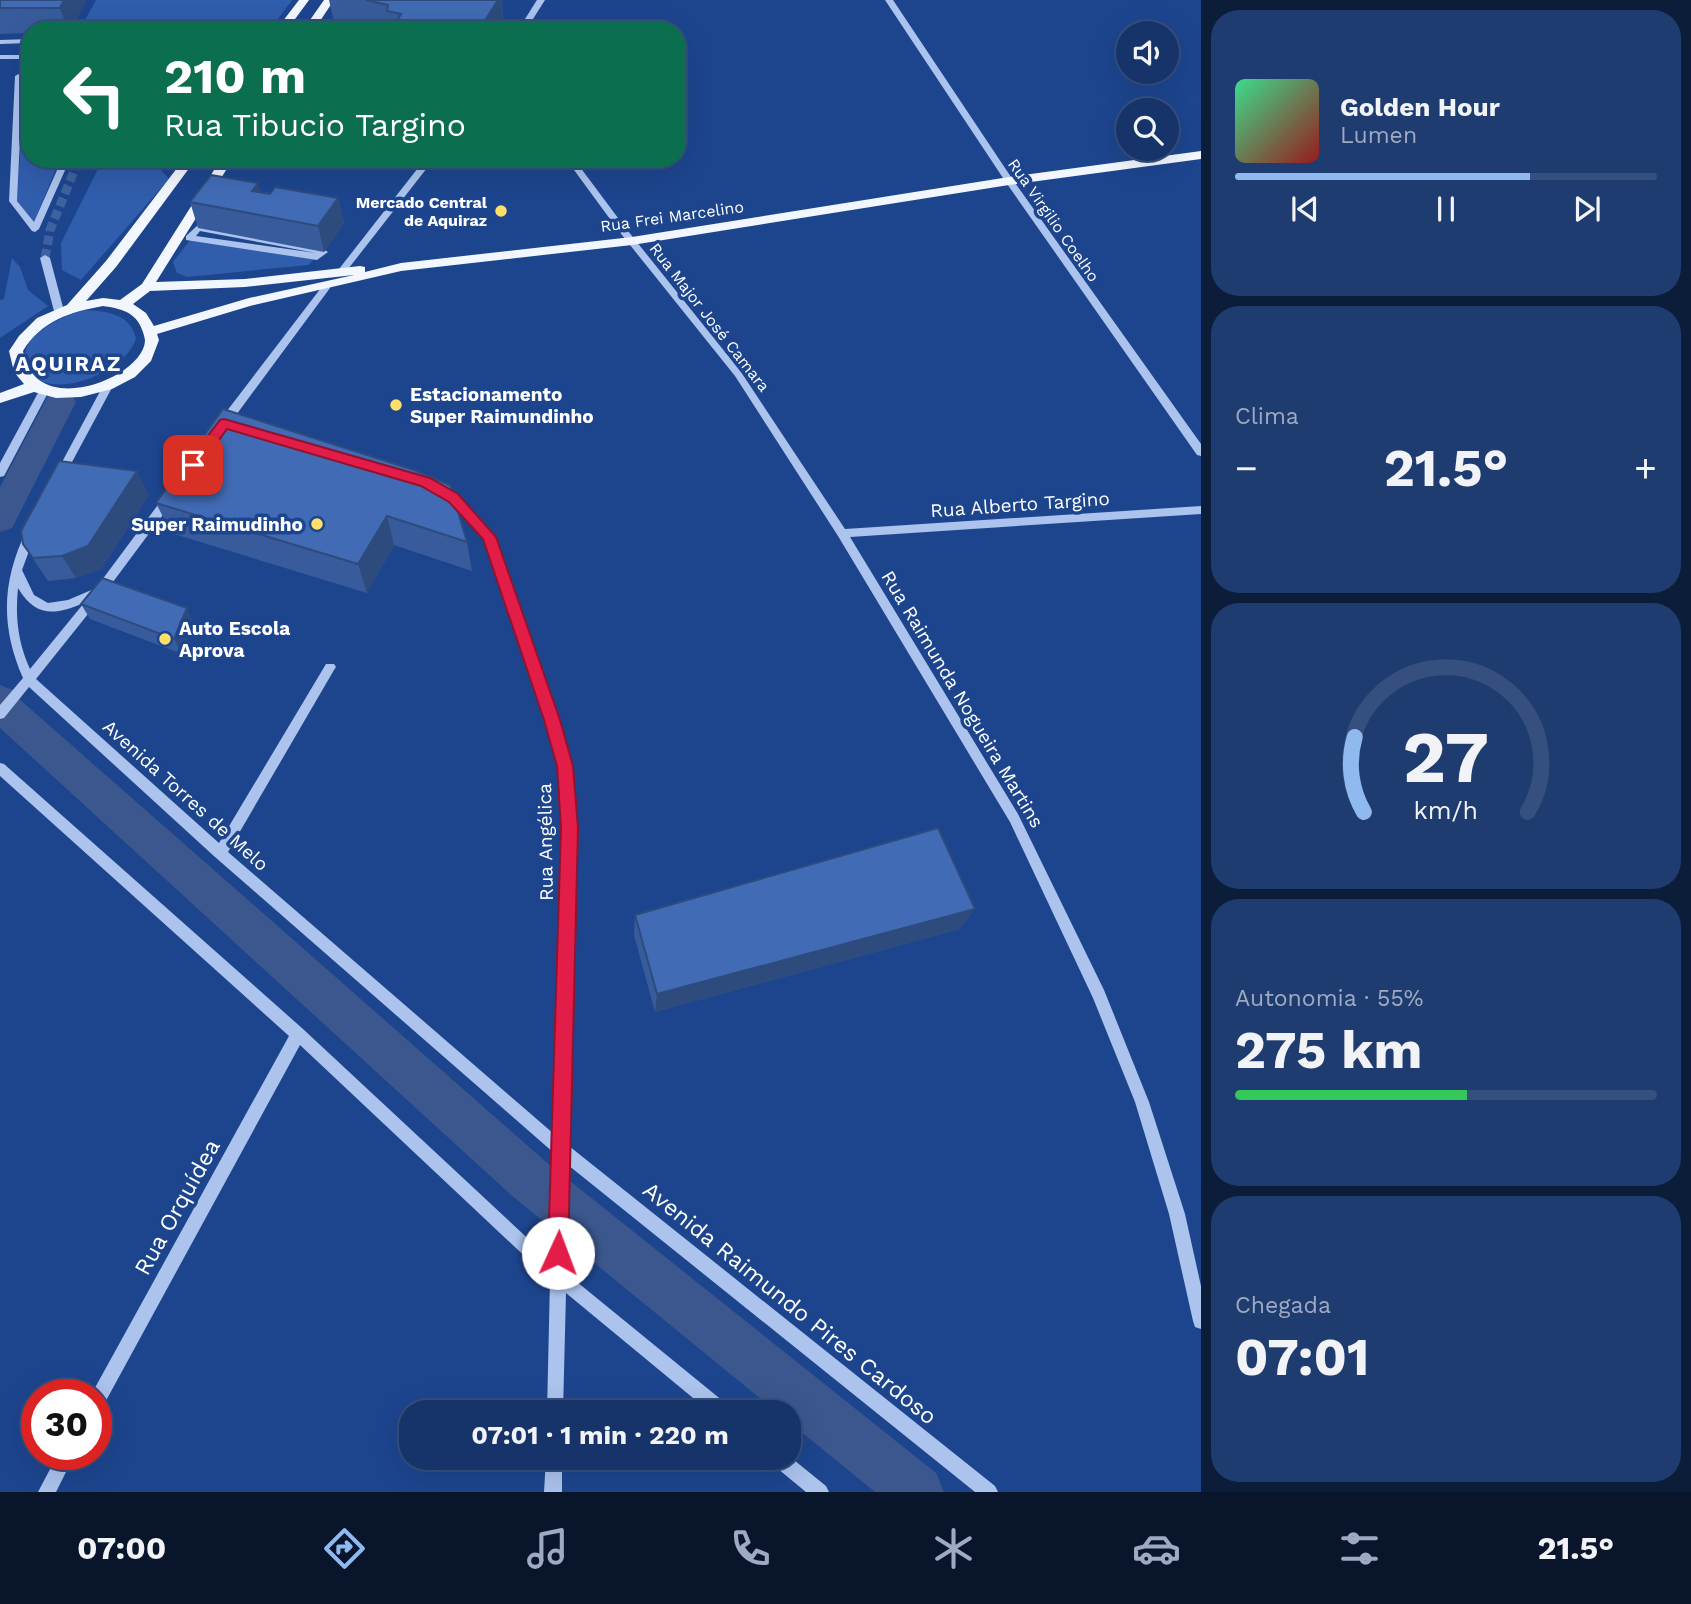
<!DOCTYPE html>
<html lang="pt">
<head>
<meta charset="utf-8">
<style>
  body { margin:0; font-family:"Work Sans",sans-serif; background:#1f3c70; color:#f1f3f6; height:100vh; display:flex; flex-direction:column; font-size:26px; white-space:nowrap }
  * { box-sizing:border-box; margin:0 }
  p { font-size:23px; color:#9eaac1 }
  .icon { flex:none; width:38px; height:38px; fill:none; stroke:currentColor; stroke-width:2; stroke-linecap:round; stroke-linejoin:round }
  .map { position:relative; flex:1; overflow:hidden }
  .panel { display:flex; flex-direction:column; gap:10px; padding:10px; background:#0c1d3a; width:490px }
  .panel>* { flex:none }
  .guide { position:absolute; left:21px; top:21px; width:665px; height:147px; border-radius:28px; box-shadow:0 7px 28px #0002,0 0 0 2px #354f7e; background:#0b6e4f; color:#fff; overflow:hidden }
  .fabs { position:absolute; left:1116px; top:21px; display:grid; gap:14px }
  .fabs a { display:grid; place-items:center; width:63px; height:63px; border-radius:50%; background:#16346a; box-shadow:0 7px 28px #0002,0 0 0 2px #354f7e; font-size:35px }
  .speed { position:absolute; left:21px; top:1379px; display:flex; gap:14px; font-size:35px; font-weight:700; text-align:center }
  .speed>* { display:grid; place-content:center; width:91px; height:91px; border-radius:50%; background:#16346a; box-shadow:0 7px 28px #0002,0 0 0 2px #354f7e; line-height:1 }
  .speed .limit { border:10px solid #d22; background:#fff; color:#111 }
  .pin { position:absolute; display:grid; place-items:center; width:60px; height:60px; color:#fff; margin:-30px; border-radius:14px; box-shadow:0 4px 10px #0006 }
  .me { position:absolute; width:77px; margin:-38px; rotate:2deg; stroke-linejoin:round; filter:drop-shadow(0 0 5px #0008) }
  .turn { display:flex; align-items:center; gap:24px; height:147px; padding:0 28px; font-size:32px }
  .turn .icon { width:91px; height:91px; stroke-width:2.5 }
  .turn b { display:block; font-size:49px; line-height:60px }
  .big { font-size:52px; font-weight:700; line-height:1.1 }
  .panel .tile { flex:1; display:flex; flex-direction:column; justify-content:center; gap:10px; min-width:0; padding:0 24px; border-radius:28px; background:#1f3c70 }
  .panel .dial { align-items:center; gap:0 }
  .dial svg { height:182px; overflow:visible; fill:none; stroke:#354f7e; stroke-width:7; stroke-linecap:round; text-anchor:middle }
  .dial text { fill:#f1f3f6; stroke:none }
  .song { display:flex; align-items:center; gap:21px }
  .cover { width:84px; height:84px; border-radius:10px; background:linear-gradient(135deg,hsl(150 70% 55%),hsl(0 70% 35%)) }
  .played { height:7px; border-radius:4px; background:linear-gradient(90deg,#90b9f0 70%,#354f7e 70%) }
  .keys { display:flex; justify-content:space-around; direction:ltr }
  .heat { display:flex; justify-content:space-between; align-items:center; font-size:38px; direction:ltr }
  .charge { height:10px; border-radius:5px; background:linear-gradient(90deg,#34c759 55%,#354f7e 0) }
  .trip { position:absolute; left:399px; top:1400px; width:402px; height:70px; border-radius:28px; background:#16346a; box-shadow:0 7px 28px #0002,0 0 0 2px #354f7e; font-weight:700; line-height:70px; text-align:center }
  .dock { display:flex; height:112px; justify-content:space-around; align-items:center; background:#09152a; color:#9eaac1 }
  .dock .icon { width:49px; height:49px }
  .dock .current { color:#90b9f0 }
  .dock b { font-size:32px; color:#f1f3f6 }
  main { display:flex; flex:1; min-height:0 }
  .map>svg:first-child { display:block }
</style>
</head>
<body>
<main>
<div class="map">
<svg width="1201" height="1492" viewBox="0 0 1201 1492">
  <rect width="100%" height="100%" fill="#1d458e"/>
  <!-- green -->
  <path fill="#305dac" d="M96,0H292L275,23L260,28L80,29Z
    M22,126L30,127V159H60L34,222L17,201Z
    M102,161L161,170L169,179L81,280L62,270L61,243Z
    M191,239L316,258L308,265L187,277L177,273L173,262Z
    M12,258L20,267L28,290L48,306L0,338V300L4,299Z
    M85,310C107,311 130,314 136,338C128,371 53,402 31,373C6,341 62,315 85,310Z"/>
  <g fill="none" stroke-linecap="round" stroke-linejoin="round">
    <!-- canal -->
    <path fill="#3b578d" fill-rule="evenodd" d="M60,391L71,394L76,402L12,528L0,532V487L49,394Z
      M0,685L13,690L18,698L545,1161L936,1473L944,1492H875L789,1422V1412H777L511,1195L0,728Z"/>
    <!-- minor-tunnel -->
    <path stroke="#3f619f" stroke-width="9" stroke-dasharray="9 4.5" stroke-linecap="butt" d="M45,258L50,230L79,159"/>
    <!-- minor -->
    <path fill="#abc3ed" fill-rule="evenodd" d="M537,0H545L526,30H518Z
      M885,0H893L1013,180L1201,444V456L1197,455L1005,181Z
      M30,39V43L0,44V40Z
      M0,55H30V59H0Z
      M30,68V73L23,77L17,201L34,222L62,159H70L39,229L35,232L32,231L9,201L15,76Z
      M425,159H434L345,273H339V269Z
      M566,159H574L624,226L741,372L845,529L1201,506V514L850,537L1018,814L1104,990L1149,1102L1185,1214L1201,1286V1329L1195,1327L1193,1321L1169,1214L1135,1102L1093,998L1010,822L838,536L735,376L618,230Z
      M198,225L323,249L328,252L317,260L186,240V236ZM200,231L316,253L196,236Z
      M45,255L50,258L64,311L59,314L54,311L40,258Z
      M327,283L330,284V288L228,426H220V420L324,284Z
      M109,381L114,384L65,475L60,479L56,478L55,475L104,384Z
      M44,388L49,391L4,476L0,477V463L39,391Z
      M441,487L465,503L494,537L558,720L571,766L575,828L569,1146L995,1486L998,1492H975L568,1165L566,1273L729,1406L731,1412H710L566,1293L563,1412H547L550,1280L300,1045L102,1408L96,1410V1395H91L289,1036L0,776V763L4,764L303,1029L551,1260L554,1153L215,857L29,687L4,718L0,719V705L23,678C0,625 2,581 27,529H35L36,532L22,570L34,595L48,603L68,600L96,588L166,494H174L175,497L174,500L104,594L36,679L219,843L326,664H334L336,667L334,670L228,852L554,1134L563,828L559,766L546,720L484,539L458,508L437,494L436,491L437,488ZM18,588C36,618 55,615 84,603L30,669C18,643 15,617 18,588Z
      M58,1454H75L56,1492H38Z
      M789,1456L826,1486L829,1492H806L772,1464L770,1458Z
      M546,1458H562V1492H544Z"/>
    <!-- major -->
    <path fill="#f2f6ff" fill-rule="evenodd" d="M299,0H309L287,30H276Z
      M324,0H334L314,30H303Z
      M1201,151V159L1009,185L632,245L401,271L250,306L157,334L159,340L151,361L135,377L112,389L81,397L56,398L34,392L0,403V393L24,384L14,372L9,351L19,336L37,318L67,305L106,261L184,159H196L116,267L86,301L103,298L120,300L142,284L221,159H233L156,282L245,279L360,266L365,267V272L401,263L632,237L1009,177ZM354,275L249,298L154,326L146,313L133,304L150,291L245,287ZM103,306C117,308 133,311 140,325C142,329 145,337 145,341C143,378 34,421 23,351C41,321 70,312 103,306Z"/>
  </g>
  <!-- wall -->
  <path fill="#385c9b" d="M0,0H86L71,30H30V33L0,34Z
    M329,0H502L503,20L497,30H389L356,22H334Z
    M101,159H134L130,167L102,161Z
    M261,192L338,198L344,223L324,252L198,228L190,202Z
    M223,409L467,542L472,571L394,545L367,593L171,533L156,503Z
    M149,495L101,569L76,578L48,581L23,544Z
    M81,604L194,624L182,654L90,619Z
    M635,915L960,929L655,1012L634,935Z"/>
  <!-- shaded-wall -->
  <path fill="#2e4b7e" d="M64,0H86L71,30H68L60,8Z
    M498,0H502L503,20L497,30H479Z
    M127,159H134L130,167Z
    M258,183L265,208L259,216L252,191Z
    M338,198L344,223L324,252L318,226Z
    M137,471L149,495L101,569L76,578L62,556Z
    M387,516L394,545L367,593L358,564Z
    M187,608L194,624L182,654L174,639Z
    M975,909L960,929L655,1012L657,994Z"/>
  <!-- building -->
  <path fill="#416bb4" stroke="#2e4b7e" stroke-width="2" d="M0,0H64L60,8H0Z
    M366,0H498L479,30H457L396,22L401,14L387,11L388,5Z
    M211,175L258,183L252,191L270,194L275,187L338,198L318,226L190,202Z
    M223,409L414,470L450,485L467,542L387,516L358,564L156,503Z
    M59,461L137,471L88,546L62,556L33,558L23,544L21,531Z
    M102,578L187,608L174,639L81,604Z
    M938,828L975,909L657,994L635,915Z"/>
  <!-- route -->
  <path fill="#e11d48" stroke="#92132f" stroke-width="2" d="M224,419L430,478L458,494L496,537L560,720L573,766L578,828L568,1253L565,1261L558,1263L551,1261L548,1253L561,828L557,766L544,720L483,539L449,502L421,486L227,429L198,469H188V462L220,420Z"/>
  <!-- markers -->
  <g fill="#fddf6a" stroke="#1d458e" stroke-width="2.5">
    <circle cx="501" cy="211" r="7"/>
    <circle cx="396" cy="405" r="7"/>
    <circle cx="317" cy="524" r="7"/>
    <circle cx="165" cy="639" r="7"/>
  </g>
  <g text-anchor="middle" stroke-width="7" stroke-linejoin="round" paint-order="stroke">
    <!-- far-poi labels -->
    <g font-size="16" font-weight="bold" fill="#fff" stroke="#1d458e" text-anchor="end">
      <text x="487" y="208">Mercado Central<tspan x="487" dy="18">de Aquiraz</tspan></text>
    </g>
    <!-- far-street labels -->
    <g font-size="16" fill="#fff" stroke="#1d458e">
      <text transform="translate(672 216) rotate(-8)" y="6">Rua Frei Marcelino</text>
      <text transform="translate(1054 220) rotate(55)" y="6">Rua Virgilio Coelho</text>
      <text transform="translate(710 317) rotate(52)" y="6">Rua Major José Camara</text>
    </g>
    <!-- poi labels -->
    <g font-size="19" font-weight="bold" fill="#fff" stroke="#1d458e" text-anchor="start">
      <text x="410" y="401">Estacionamento<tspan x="410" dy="22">Super Raimundinho</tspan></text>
      <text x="303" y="531" text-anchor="end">Super Raimudinho</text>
      <text x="179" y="635">Auto Escola<tspan x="179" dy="22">Aprova</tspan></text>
    </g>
    <!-- street labels -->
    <g font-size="19" fill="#fff" stroke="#1d458e">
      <text transform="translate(1020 504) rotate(-4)" y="7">Rua Alberto Targino</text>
      <text transform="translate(963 699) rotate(59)" y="7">Rua Raimunda Nogueira Martins</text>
      <text transform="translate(186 795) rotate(42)" y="7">Avenida Torres de Melo</text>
      <text transform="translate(545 842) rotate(-91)" y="7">Rua Angélica</text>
    </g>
    <!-- far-district labels -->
    <g font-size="21" font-weight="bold" letter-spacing="2" fill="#fff" stroke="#1d458e">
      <text x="69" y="371">AQUIRAZ</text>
    </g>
    <!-- near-street labels -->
    <g font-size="23" fill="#fff" stroke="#1d458e">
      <text transform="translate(177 1207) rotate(-61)" y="8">Rua Orquídea</text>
      <text transform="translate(790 1303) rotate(39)" y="8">Avenida Raimundo Pires Cardoso</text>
    </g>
  </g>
</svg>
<div class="fabs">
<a><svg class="icon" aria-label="sound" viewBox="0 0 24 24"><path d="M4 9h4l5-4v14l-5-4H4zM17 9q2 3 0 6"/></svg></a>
<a><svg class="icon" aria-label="search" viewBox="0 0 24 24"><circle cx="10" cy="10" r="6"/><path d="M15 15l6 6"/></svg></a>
</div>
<div class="speed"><div class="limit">30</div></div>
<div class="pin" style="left:193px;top:465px;background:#d93025"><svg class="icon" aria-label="arrive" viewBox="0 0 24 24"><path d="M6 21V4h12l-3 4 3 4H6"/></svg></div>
<svg class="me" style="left:558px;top:1253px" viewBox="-20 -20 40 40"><circle r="19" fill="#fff"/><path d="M0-13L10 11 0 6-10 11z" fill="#e11d48"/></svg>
<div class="trip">07:01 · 1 min · 220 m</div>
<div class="guide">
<div class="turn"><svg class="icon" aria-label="left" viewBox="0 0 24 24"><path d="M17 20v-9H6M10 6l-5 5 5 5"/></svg><div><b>210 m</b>Rua Tibucio Targino</div></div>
</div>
</div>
<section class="panel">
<div class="tile">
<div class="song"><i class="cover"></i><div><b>Golden Hour</b><p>Lumen</p></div></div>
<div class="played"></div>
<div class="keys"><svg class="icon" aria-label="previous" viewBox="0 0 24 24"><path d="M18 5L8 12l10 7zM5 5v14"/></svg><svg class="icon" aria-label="pause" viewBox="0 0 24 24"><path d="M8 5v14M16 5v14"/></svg><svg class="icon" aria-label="next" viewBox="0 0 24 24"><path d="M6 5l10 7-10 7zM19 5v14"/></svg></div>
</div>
<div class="tile"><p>Clima</p>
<div class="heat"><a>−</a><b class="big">21.5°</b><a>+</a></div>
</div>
<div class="tile dial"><svg viewBox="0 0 100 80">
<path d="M14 69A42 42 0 1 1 86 69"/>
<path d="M14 69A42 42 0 0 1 10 36" stroke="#90b9f0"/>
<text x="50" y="56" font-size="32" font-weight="700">27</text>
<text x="50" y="72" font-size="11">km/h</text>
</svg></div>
<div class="tile"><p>Autonomia · 55%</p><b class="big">275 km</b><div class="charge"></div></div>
<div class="tile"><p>Chegada</p><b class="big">07:01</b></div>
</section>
</main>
<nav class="dock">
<b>07:00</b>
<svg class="icon current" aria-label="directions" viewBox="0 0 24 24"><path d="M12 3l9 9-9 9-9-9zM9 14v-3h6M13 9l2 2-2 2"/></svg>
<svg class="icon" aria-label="music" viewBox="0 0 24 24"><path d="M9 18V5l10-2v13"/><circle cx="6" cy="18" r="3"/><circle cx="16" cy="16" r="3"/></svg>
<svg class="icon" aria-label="phone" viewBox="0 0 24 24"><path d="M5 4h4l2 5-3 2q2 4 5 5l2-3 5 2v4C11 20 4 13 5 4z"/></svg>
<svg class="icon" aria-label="climate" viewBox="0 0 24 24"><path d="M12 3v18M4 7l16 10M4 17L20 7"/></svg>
<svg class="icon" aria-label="car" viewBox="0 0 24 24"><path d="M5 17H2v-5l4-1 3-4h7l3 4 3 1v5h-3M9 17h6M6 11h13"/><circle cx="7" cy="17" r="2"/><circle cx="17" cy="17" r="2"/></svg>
<svg class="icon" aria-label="filters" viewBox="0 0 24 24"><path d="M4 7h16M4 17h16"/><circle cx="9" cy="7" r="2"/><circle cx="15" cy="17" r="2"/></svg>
<b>21.5°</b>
</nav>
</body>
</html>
